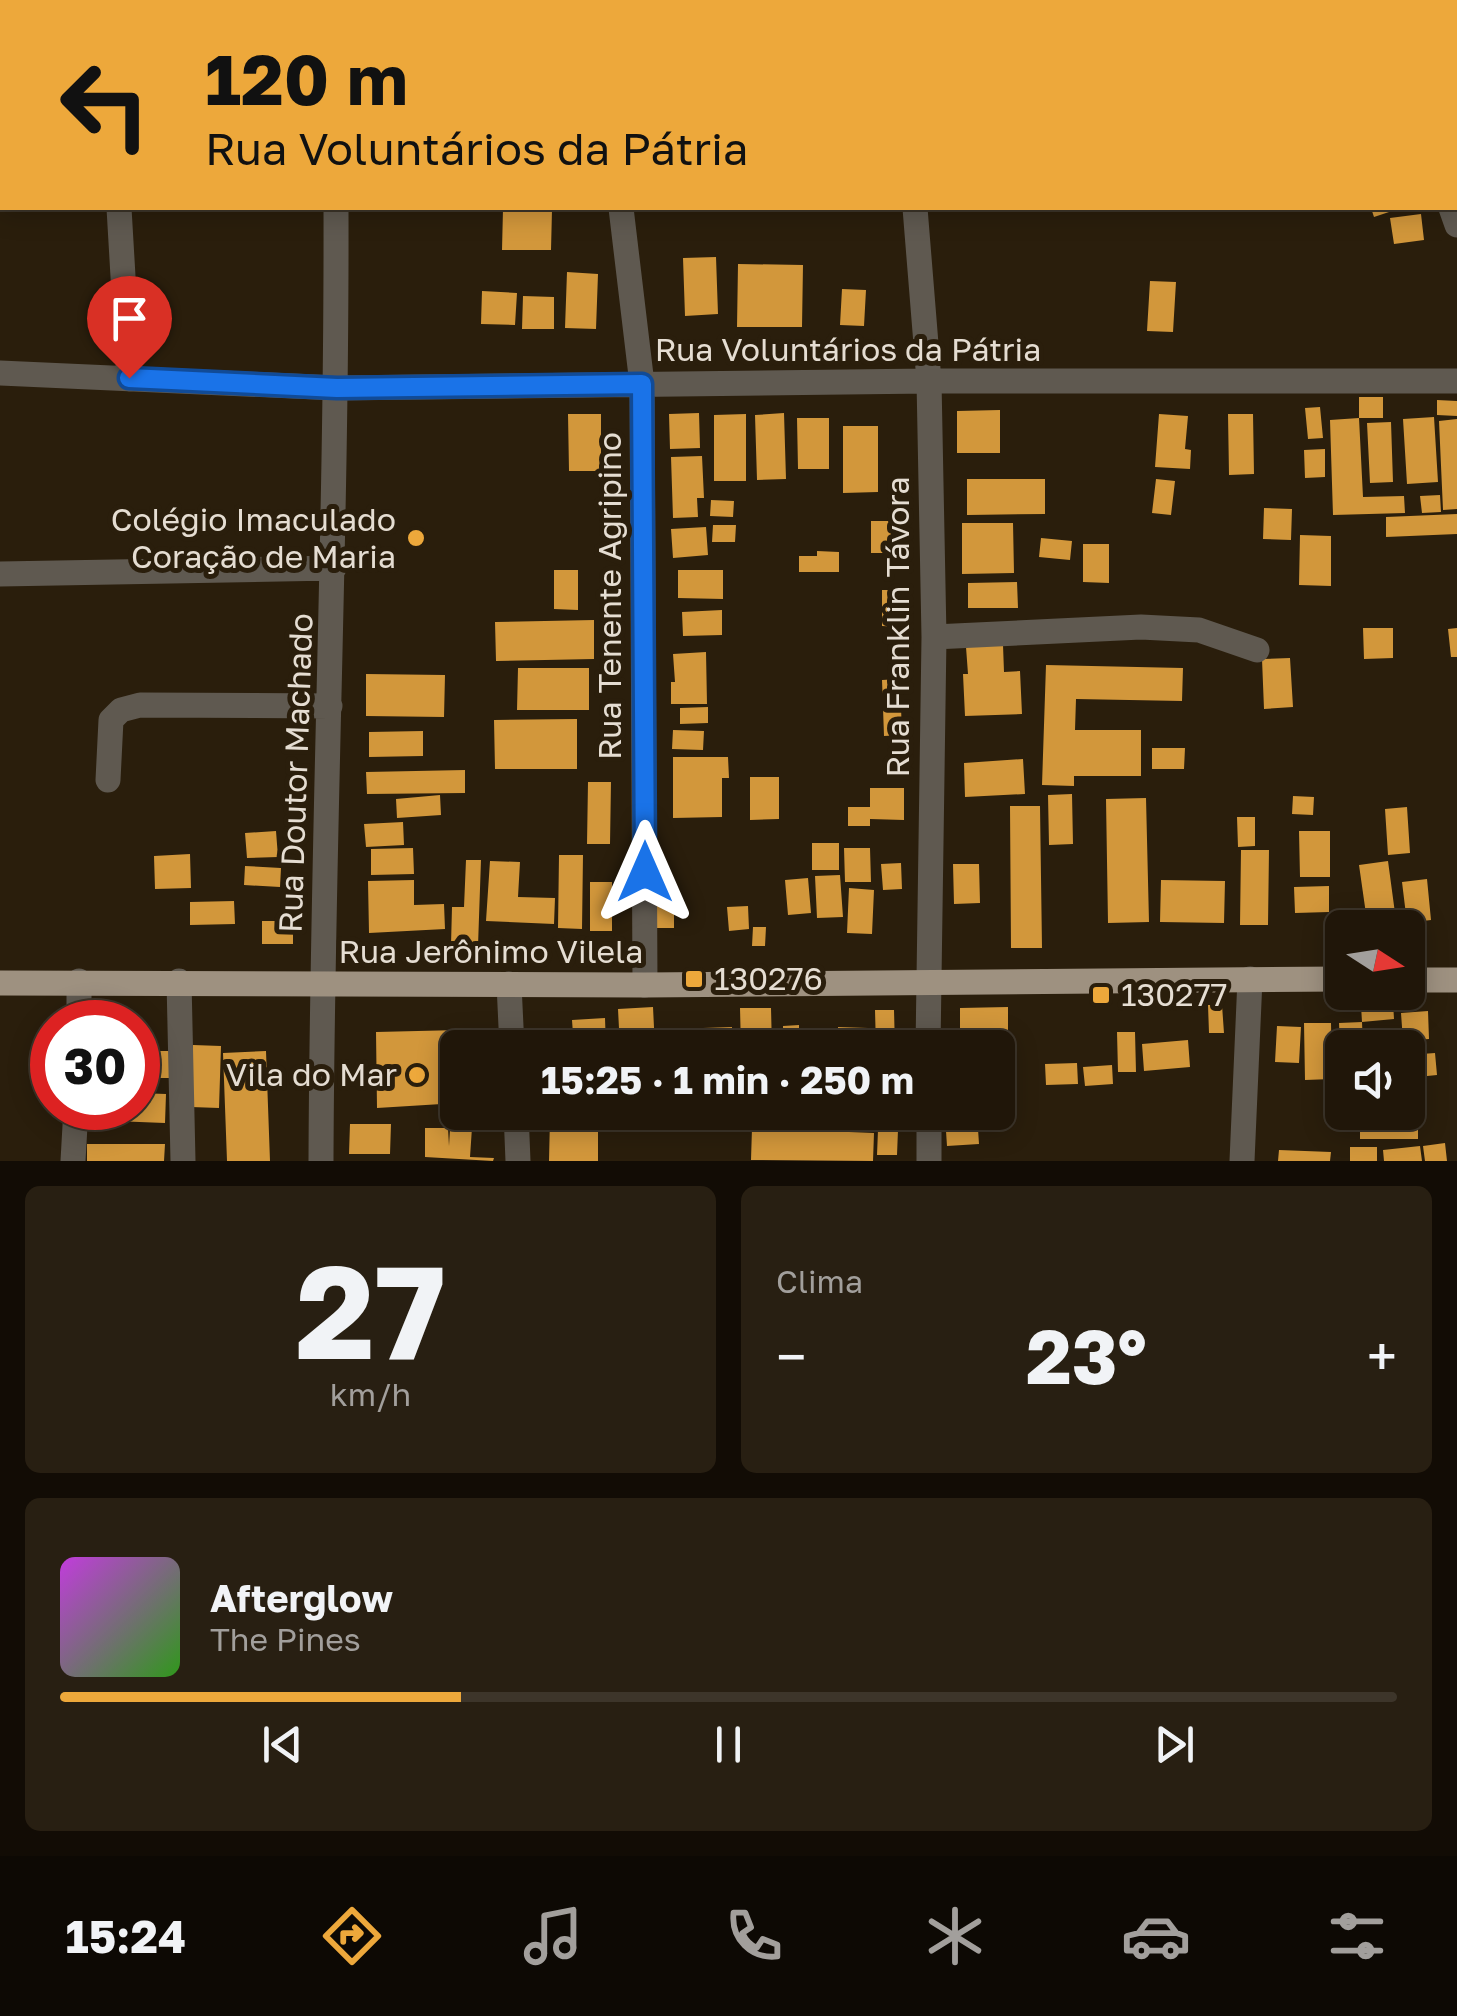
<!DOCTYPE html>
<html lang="pt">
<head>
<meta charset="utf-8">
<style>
  body { margin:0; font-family:"Golos Text",sans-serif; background:#281f12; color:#f1f3f6; height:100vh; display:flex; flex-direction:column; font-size:38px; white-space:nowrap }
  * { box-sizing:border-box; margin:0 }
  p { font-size:32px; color:#a29f9c }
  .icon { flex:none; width:55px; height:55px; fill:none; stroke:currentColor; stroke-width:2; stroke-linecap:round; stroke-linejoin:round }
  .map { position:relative; height:1161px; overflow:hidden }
  .side { display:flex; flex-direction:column; gap:25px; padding:25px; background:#120c05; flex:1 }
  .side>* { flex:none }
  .top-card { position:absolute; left:0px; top:0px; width:1458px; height:210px; box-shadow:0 5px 25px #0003,0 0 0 2px #3d352a; background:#eda83b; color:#111; overflow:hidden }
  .needle { width:65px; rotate:102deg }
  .controls { position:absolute; left:1325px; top:910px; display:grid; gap:20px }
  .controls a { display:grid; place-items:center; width:100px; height:100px; border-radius:15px; background:#201609; box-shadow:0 5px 25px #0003,0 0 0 2px #3d352a; font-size:50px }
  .speed { position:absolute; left:30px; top:1000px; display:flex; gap:20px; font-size:50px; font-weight:700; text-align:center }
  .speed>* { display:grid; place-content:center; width:130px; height:130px; border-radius:50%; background:#201609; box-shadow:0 5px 25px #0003,0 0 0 2px #3d352a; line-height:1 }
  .speed .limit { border:15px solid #d22; background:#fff; color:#111 }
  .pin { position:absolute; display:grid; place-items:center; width:85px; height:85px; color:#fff; margin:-102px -42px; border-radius:50% 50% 50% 0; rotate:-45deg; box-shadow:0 0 10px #0007 }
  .pin .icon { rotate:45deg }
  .me { position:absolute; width:110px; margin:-55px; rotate:0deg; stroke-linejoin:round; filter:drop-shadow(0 0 8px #0008) }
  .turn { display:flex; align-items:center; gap:35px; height:210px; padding:0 40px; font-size:45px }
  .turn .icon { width:130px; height:130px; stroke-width:2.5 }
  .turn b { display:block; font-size:70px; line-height:85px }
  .big { font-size:75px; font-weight:700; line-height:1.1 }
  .side .tile { flex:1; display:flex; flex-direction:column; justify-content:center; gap:15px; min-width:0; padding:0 35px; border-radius:15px; background:#281f12 }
  .side .dial { align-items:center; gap:0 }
  .dial b { font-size:130px; line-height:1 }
  .song { display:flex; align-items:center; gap:30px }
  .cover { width:120px; height:120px; border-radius:15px; background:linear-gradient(135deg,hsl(290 70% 55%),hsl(110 70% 35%)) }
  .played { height:10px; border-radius:5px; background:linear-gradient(90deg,#eda83b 30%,#3d352a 30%) }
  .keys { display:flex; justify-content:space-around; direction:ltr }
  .heat { display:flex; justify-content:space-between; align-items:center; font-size:55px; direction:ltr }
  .side .tiles { flex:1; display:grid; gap:25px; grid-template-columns:1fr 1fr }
  .tile:last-child { grid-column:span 2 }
  .trip { position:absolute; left:440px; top:1030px; width:575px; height:100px; border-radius:15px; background:#201609; box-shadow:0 5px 25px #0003,0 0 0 2px #3d352a; font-weight:700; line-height:100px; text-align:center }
  .tabs { display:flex; height:160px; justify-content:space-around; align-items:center; background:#0d0904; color:#a29f9c }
  .tabs .icon { width:70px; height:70px }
  .tabs .selected { color:#eda83b }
  .tabs b { font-size:45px; color:#f1f3f6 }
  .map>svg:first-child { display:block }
</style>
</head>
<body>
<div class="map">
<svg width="1457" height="1161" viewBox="0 0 1457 1161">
  <rect width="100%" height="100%" fill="#2a1e0c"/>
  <!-- building -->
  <path fill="#d2973b" d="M1371,208H1401L1374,217Z
    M503,209L552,210L551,250H502Z
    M1421,214L1424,240L1394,244L1390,218Z
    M716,257L718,314L685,316L683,258Z
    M738,264L803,265L802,327H737Z
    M567,272L598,274L596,329L565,328Z
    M1150,281L1176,282L1173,332L1147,331Z
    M842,289L866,290L864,326L840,325Z
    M482,291L517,293L515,325L481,324Z
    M523,296L554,297V329H522Z
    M1359,397H1383V418H1359Z
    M1437,400L1457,401V416L1437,415Z
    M1320,407L1323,438L1308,439L1305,408Z
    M1000,410V453H957V411Z
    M699,413L700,448L670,449L669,414Z
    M784,413L786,479L757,480L755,415Z
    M568,414H601V471H569Z
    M746,414V481H714V415Z
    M1159,414L1188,416L1185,449L1191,450L1190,469L1155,467Z
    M1228,414H1253L1254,474L1229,475Z
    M1434,417L1438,482L1407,484L1403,419Z
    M797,418H829V469H798Z
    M1359,418L1363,497L1404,496L1405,513L1333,515L1330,420Z
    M1457,419V509L1443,510L1439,421Z
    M1391,422L1393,482L1370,483L1367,423Z
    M843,426H878V492L843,493Z
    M1325,449V477L1305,478L1304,450Z
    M702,456L704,498H697L698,517L673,518L671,457Z
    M967,479H1045V514L967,515Z
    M1156,479L1175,481L1171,515L1152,513Z
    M1440,495L1441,512L1422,513L1420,496Z
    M711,500L734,501L733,517L710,516Z
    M1264,508L1292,509L1291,540L1263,539Z
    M1457,514V534L1386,537V517Z
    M871,521H891V553H871Z
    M962,523H1013L1014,573L962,574Z
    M713,525H736L735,542H712Z
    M706,527L708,555L673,558L671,529Z
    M1300,535L1331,536V586L1299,585Z
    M1041,538L1072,541L1070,560L1039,557Z
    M1083,544H1109V583L1083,582Z
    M817,551L839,552V572H799V556H817Z
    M554,570H578V610L554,609Z
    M678,570H723V599L678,598Z
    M1017,582L1018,608H968V583Z
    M882,590H903V627L882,626Z
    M722,610V635L683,636L682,612Z
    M594,620V659L496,661L495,622Z
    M1363,628H1393V658L1364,659Z
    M1457,628V657H1451L1448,629Z
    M1003,645L1004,672L1020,671L1022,714L965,716L963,674H968L966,647Z
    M706,652L707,704H671V682H675L673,654Z
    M1290,658L1293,707L1264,709L1262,659Z
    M1046,665L1183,668L1182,701L1076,699L1075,730H1141V776H1074V786L1042,785Z
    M518,668H589V710H517Z
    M366,674L445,675L444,717L366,716Z
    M900,679L902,735L884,736L882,680Z
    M708,707V723L680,724V708Z
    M577,719V769H495L494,720Z
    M673,730L704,731L703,750L672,749Z
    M423,731V756L369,757V732Z
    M1152,748H1185L1184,769H1152Z
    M673,757H728L729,778H722V817L673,818Z
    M1023,759L1025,794L965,797L964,763Z
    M465,770V793L367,794L366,772Z
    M750,777H779V819L750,820Z
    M588,782H611L610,844H587Z
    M870,788H904V820L870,819V826H848V807H870Z
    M1072,794L1073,844L1049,845L1048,795Z
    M440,795L441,815L397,818L396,799Z
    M1293,796L1314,797L1313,815L1292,814Z
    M1146,798L1149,922L1108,923L1106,799Z
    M1010,806H1040L1042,948H1011Z
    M1407,807L1410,853L1388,855L1385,809Z
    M1237,817H1255V846L1238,847Z
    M403,822L404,845L366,847L364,824Z
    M276,831L278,857L247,858L245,833Z
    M1299,831H1330V877H1300Z
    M812,843H839V870H812Z
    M413,848L414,874L371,875V849Z
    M844,848H870L871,882H845Z
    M1241,850H1269L1268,925H1240Z
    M190,854L191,888L155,889L154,856Z
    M559,855H583L582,929L558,928Z
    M466,860H481L478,946L451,945L452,907H464Z
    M490,861L520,862L518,897L555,898L554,924L486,921Z
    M1388,861L1397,928H1368L1359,865Z
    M901,863L902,889L883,890L881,864Z
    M953,864H979L980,903L954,904Z
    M245,866L281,868L280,887L244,885Z
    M840,875L843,917L817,918L815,876Z
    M808,878L811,913L788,915L785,880Z
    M1427,879L1431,920L1407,923L1402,882Z
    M414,880V905L444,904L445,929L369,933L368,881Z
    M1161,880L1225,881L1224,923L1160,922Z
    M590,882H612V931H590Z
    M1329,886V912L1295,913L1294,887Z
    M849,888L874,890L872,934L847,933Z
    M234,901L235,924L190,925V902Z
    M655,905H674V928H656Z
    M748,906L749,929L729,931L727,907Z
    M262,921H293V944H262Z
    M753,927H766L765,946H752Z
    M1393,1002L1394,1019L1362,1022L1361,1005Z
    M1208,1005H1222L1224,1033H1209Z
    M653,1007L655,1048H620L618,1009Z
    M1008,1007V1033L1003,1032V1065H998V1048H960V1008Z
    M740,1008H771L772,1048H741Z
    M875,1010H894L895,1048H876Z
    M1428,1011L1429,1039L1403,1041L1401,1013Z
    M605,1018L606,1048H574L572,1020Z
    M1362,1022L1363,1048H1340L1339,1023Z
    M1304,1023H1331L1332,1079L1305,1080Z
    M799,1025V1048H783V1026Z
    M1277,1026L1301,1027L1299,1063L1275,1062Z
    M732,1027V1048H703V1028Z
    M838,1027L868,1028V1048H838Z
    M501,1029V1048H458V1103L377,1108L376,1032Z
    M1117,1032H1135L1136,1072H1118Z
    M1188,1040L1190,1067L1144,1071L1142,1044Z
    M193,1045L221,1046L219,1108L191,1107Z
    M138,1051H169V1078H138Z
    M266,1051L270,1161H227L223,1053Z
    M1435,1053L1437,1075L1408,1078V1055Z
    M1077,1063L1078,1084L1046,1085L1045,1064Z
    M1112,1065L1113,1084L1085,1086L1083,1067Z
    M138,1093L166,1094L165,1123L88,1120L89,1108H138Z
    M451,1112L473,1113L470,1157L494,1158L493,1161L425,1157V1128H448L449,1146Z
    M626,1112H650V1123L626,1124Z
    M825,1112H872L871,1124L825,1123Z
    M1360,1112L1418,1113V1139H1360Z
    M550,1118H598V1161H549Z
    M350,1124H391L390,1154H349Z
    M752,1128L874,1133L873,1161L751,1160Z
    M978,1129L979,1144L947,1146L946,1131Z
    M878,1130H898L897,1155H877Z
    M1445,1143L1447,1161H1425L1423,1146Z
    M87,1144H165L164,1161H87Z
    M1420,1146L1422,1161H1384L1383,1150Z
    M1350,1147H1377V1161H1350Z
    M1279,1150L1331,1152L1330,1161H1278Z"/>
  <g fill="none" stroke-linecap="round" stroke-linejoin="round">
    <!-- minor -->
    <path stroke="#5f5950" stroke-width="25" d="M336,0V2
      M598,0V2
      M868,0L869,2
      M1373,0L1374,2
      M0,93L2,94
      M0,168H2
      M119,208L129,379
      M621,208L642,384L645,985
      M915,208L929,381L934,637L928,1048
      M1451,208L1457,225
      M0,373L337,388L929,381H1457
      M0,574L334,568
      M934,637L1141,627L1199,630L1257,650
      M108,780L111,720L121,710L140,705L330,706
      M179,981L183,1161
      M509,984L512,1048
      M79,1022V981
      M516,1112L518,1161
      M929,1112V1161
      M73,1161L76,1108
      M321,1161C322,843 337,525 336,208
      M1242,1161L1250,979"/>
    <!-- major -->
    <path stroke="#9e9180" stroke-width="25" d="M1408,980H1457
      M0,983L645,985L1342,979"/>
  </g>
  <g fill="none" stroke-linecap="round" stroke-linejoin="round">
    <!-- route casing -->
    <g stroke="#114b97" stroke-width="25">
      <path id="route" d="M129,378L337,388L642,384L645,872"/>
    </g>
    <!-- route -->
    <use href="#route" stroke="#1a73e8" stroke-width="18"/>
  </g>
  <!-- markers -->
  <g fill="#eda83b" stroke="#2a1e0c" stroke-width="4">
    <circle cx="416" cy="538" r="10"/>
    <rect x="684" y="969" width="20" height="20" rx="5"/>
    <rect x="1091" y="985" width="20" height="20" rx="5"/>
    <circle cx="417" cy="1075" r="10"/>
  </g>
  <g text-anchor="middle" stroke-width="10" stroke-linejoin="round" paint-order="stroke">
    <!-- street labels -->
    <g font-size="32" fill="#e5ddd2" stroke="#2a1e0c">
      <text x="848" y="361">Rua Voluntários da Pátria</text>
      <text transform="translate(610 596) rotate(-90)" y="11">Rua Tenente Agripino</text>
      <text transform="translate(898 627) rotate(-90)" y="11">Rua Franklin Távora</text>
      <text transform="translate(296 773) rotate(-88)" y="11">Rua Doutor Machado</text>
      <text x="491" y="963">Rua Jerônimo Vilela</text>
    </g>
    <!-- poi labels -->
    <g font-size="32" fill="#e5ddd2" stroke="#2a1e0c" text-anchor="end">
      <text x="396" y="531">Colégio Imaculado<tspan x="396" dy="37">Coração de Maria</tspan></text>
      <text x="714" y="990" text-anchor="start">130276</text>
      <text x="1121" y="1006" text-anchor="start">130277</text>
      <text x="397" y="1086">Vila do Mar</text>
    </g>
  </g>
</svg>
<div class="controls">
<a><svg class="needle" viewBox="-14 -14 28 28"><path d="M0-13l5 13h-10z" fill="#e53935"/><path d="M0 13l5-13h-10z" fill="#a29f9c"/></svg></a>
<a><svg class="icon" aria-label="sound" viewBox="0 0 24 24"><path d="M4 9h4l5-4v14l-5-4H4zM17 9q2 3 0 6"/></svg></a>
</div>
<div class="speed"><div class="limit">30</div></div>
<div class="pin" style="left:129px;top:378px;background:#d93025"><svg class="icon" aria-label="arrive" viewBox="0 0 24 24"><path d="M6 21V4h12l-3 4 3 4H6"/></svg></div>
<svg class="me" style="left:645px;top:872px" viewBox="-20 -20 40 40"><path d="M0-17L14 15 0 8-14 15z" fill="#1a73e8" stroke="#fff" stroke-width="4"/></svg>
<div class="trip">15:25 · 1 min · 250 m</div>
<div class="top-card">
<div class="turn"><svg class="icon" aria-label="left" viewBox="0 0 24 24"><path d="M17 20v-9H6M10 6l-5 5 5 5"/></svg><div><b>120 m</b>Rua Voluntários da Pátria</div></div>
</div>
</div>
<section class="side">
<div class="tiles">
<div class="tile dial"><b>27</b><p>km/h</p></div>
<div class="tile"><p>Clima</p>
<div class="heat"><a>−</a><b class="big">23°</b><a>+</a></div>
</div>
<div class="tile">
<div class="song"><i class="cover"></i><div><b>Afterglow</b><p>The Pines</p></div></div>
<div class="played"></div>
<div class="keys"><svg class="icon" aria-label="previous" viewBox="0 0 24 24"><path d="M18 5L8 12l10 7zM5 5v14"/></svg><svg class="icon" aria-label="pause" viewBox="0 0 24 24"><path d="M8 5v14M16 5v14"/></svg><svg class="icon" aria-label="next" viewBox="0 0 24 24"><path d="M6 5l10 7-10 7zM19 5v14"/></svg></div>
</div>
</div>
</section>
<nav class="tabs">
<b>15:24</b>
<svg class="icon selected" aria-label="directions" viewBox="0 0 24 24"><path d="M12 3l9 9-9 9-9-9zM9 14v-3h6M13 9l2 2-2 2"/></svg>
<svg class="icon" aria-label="music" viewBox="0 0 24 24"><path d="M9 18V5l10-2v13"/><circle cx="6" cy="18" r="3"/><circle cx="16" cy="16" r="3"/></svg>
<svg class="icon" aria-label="phone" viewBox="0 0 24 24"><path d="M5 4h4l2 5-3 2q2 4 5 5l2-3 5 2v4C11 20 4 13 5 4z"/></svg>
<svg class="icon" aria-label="climate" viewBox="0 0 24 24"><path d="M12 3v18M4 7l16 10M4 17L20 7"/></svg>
<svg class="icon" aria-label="car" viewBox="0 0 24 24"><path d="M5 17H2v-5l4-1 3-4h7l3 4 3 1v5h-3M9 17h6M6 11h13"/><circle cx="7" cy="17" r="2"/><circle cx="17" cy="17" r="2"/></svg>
<svg class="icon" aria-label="filters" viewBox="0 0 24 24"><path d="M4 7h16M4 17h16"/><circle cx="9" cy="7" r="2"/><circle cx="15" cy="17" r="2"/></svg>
</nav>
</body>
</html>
